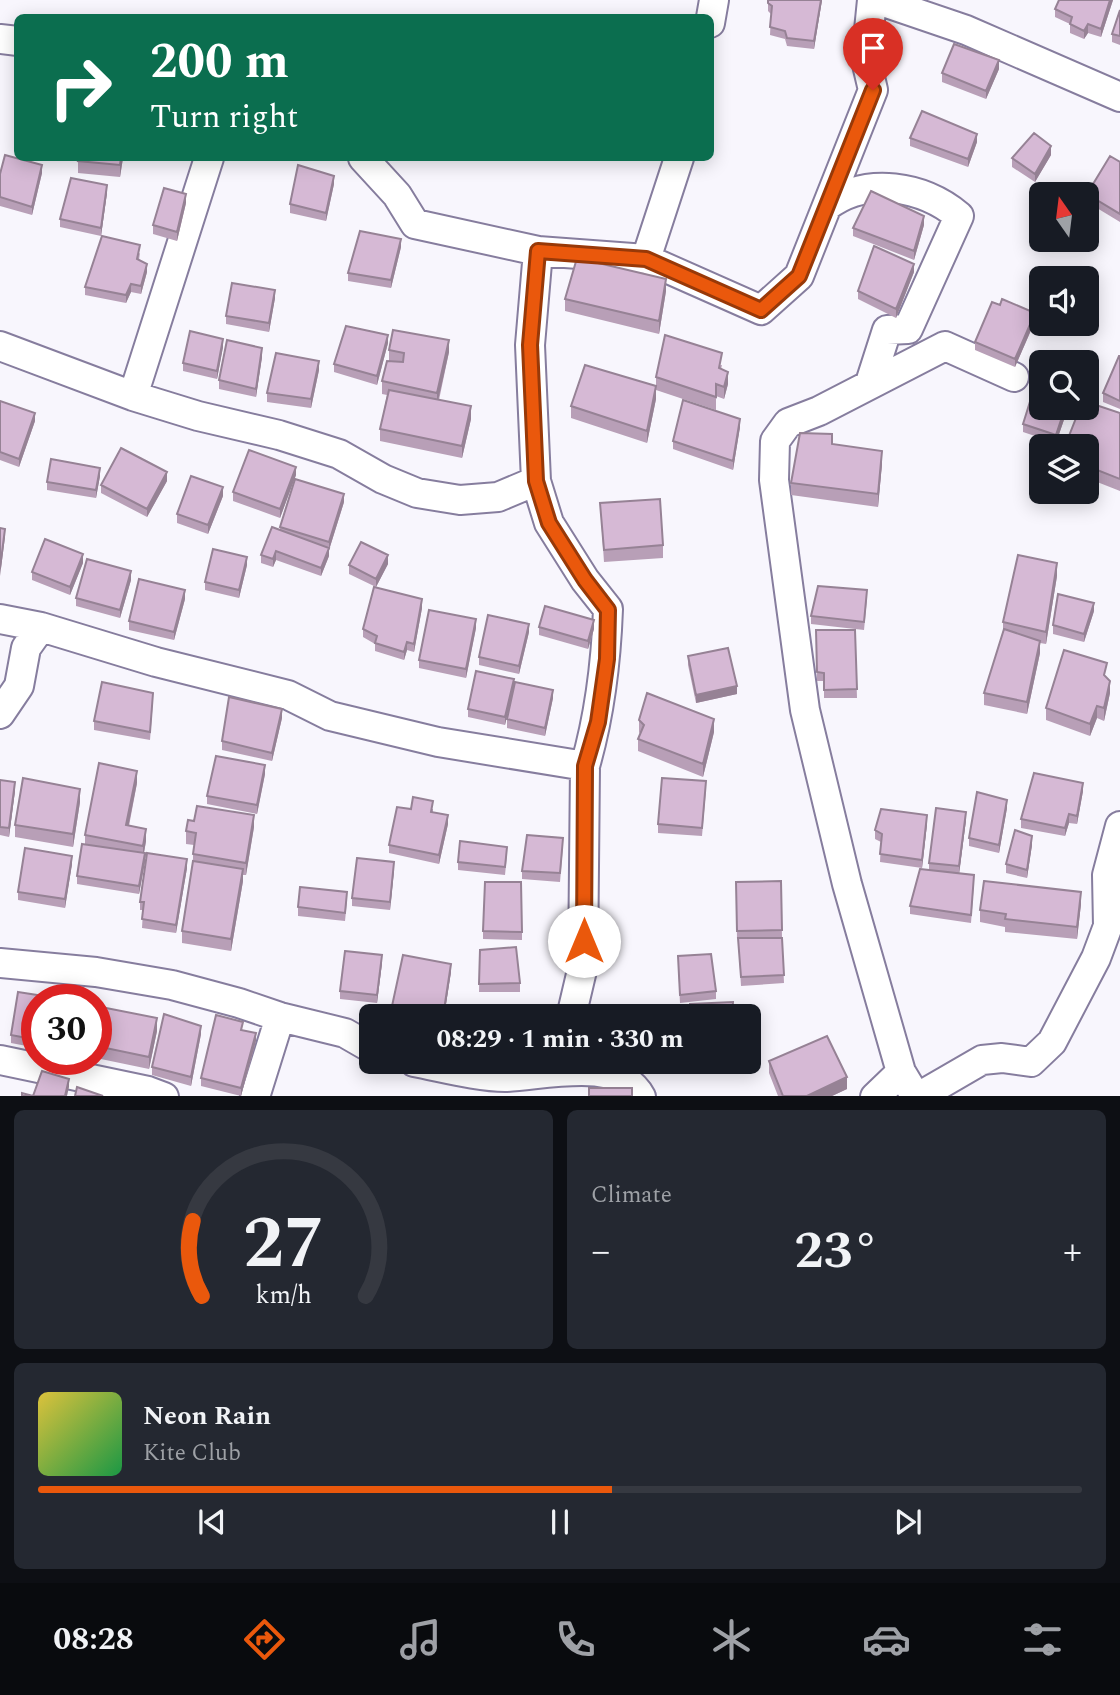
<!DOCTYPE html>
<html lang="en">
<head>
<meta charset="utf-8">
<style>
  body { margin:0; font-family:Spectral,serif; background:#242831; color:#f1f3f6; height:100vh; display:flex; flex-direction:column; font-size:26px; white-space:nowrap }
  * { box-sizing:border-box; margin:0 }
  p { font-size:23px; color:#9ea1a6 }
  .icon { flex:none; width:38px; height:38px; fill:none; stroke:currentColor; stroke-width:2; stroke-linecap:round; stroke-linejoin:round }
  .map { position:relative; height:1096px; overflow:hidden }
  .panel { display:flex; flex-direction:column; gap:14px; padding:14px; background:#0d0f14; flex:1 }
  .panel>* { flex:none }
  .guide { position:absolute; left:14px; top:14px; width:700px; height:147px; border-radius:10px; box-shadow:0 4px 18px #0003; background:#0b6e4f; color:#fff; overflow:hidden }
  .needle { width:46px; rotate:346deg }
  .controls { position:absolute; left:1029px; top:182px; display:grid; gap:14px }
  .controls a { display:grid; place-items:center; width:70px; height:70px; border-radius:10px; background:#171b24; box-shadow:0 4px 18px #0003; font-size:35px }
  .speed { position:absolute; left:21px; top:984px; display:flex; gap:14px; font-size:35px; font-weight:700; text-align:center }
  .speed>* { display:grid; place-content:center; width:91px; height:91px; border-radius:50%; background:#171b24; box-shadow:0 4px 18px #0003; line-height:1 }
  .speed .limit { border:10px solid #d22; background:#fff; color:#111 }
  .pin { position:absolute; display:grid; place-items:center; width:60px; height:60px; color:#fff; margin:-72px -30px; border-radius:50% 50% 50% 0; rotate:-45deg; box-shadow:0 0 7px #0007 }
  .pin .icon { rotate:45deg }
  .me { position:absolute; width:77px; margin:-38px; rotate:0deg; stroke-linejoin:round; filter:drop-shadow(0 0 5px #0008) }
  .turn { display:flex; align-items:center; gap:24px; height:147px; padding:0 21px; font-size:32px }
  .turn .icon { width:91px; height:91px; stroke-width:2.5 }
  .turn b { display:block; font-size:49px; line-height:60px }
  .big { font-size:52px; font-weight:700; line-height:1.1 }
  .panel .widget { flex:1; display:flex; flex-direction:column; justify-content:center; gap:10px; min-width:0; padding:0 24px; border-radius:10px; background:#242831 }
  .panel .dial { align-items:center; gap:0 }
  .dial svg { height:182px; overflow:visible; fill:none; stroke:#363941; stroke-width:7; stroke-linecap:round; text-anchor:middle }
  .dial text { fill:#f1f3f6; stroke:none }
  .song { display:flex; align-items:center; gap:21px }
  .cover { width:84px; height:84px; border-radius:10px; background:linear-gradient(135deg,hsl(50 70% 55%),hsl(140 70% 35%)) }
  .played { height:7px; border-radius:4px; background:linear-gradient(90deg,#ea580c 55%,#363941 55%) }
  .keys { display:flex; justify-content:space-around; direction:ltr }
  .heat { display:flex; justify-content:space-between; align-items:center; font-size:38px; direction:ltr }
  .panel .tiles { flex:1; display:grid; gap:14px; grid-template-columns:1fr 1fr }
  .widget:last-child { grid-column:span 2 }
  .trip { position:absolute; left:359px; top:1004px; width:402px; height:70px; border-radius:10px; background:#171b24; box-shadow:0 4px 18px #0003; font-weight:700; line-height:70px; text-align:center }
  .menu { display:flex; height:112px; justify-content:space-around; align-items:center; background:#090b0e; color:#9ea1a6 }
  .menu .icon { width:49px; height:49px }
  .menu .selected { color:#ea580c }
  .menu b { font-size:32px; color:#f1f3f6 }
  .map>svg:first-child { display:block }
</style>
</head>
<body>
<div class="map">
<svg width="1120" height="1097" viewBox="0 0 1120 1097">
  <rect width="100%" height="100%" fill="#f8f6fd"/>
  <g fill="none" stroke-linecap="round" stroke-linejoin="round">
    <!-- street casing -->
    <g stroke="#867d9e" stroke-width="32">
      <path id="street" d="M878,0L966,30L1120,97
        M710,23L714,0
        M0,39L18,41
        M827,206C867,176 923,186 959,216L908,329L887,330L870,383
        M538,251L646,259L679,158
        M646,259L761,310L799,276L873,90L866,60L872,0
        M0,346L133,396L198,416L279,435L339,454L383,479L417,493L460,500L498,497L536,481
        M133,396L209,158
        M0,619L41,627
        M0,714L19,686L26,648L41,627L156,662L288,695L330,716L438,742L585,766C600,714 606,664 608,609L585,580L549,523L536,481L530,345L538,251L415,224L397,195L363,158
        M0,963L96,972L172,985L239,1003L280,1017L345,1033L371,1048
        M571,1017L583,966L585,766
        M0,1060L148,1091L164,1097
        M414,1062C441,1067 478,1077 505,1077C543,1076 619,1055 641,1097
        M255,1097L280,1017
        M875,1097L901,1072
        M916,1097L901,1072L847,884L805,710L774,480L775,441L788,423L819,411L945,346L1014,377
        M918,1097L982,1060L1002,1058L1031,1062L1052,1042L1096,958L1108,926L1107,875L1120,826"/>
    </g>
    <!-- street -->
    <use href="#street" stroke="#fff" stroke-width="28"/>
  </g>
  <!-- wall -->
  <path fill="#b89fb7" d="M768,0H822L814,49L787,46L785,39L770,35L771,14L768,11Z
    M1113,0L1101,37L1088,33L1084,39L1070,33V24L1055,17V9Z
    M1120,10V45L1112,42V34Z
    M999,69L986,99L942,82V73Z
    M910,138L977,142L968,167L910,146Z
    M1051,155L1035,182L1012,167V158Z
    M123,158L120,177L78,173V161Z
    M1120,162V222L1087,202V194Z
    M42,173L32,215L0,206V174Z
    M334,184L326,221L290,213V204Z
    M107,193L101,236L60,227V219Z
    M186,203L177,241L153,234V225Z
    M924,225L914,260L853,236V228Z
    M401,247L391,288L348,281V273Z
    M140,253L139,260L147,272L141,294L131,292L126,303L85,295V287Z
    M914,272L896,318L858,299V291Z
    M666,291L659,334L565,311V299Z
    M275,298L269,332L226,324V316Z
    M1000,305L1035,321L1015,367L975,350V342Z
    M388,343L377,385L334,372V364Z
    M223,347L217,379L183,371V363Z
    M389,350L449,352L439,400L471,419L462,458L380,441V429L387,395L382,394V381L389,361Z
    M1120,356V409L1103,402V393Z
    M262,357L256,397L219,389V380Z
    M722,365L721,369L728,384L724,399L716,396V410L656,390V377Z
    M319,370L311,408L267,402V393Z
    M656,399L647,443L571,418V406Z
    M0,401L35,421L19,467L0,460Z
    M1068,408L1056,443L1023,432V424Z
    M1120,413V491L1087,478V446Z
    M740,427L733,470L673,449V441Z
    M882,464L878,507L791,495V483Z
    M296,475L280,518L233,501V492Z
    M100,476L96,498L47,490V482Z
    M167,481L147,517L101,493V485Z
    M223,496L208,534L177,523V514Z
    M344,502L329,550V556L321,576L276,560L273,567L261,563V555L280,530V527Z
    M600,503L663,545V558L604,562Z
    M83,563L70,595L32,580V572Z
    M388,564L376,587L349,574V565Z
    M247,565L239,598L205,590V582Z
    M1057,576L1046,644L1040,643V653L1027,714L984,705V693L1003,631V622Z
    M131,580L120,618L76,606V598Z
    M185,599L174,640L129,630V621Z
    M867,599L864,630L811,624V616Z
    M422,608L414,652L407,650L404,660L375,651V644L363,637V629Z
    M1094,611L1084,642L1053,634V625Z
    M539,627L594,629L588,649L539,635Z
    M476,628L466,678L419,668V660Z
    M816,630H855L857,698H824V681H817Z
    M529,632L519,674L479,665V657Z
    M688,656L737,694L696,703L688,665Z
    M1106,677L1110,693L1104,721L1097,718L1090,736L1046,720V708Z
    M514,679L505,725L468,717V709Z
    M553,698L545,736L507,728V719Z
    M153,701L150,740L94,730V721Z
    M282,718L272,761L222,750V741Z
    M639,720L714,732L703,777L638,751V739L640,734L639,732Z
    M265,774L257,814L207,804V796Z
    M0,780L15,791L9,837L0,835Z
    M137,783L129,826L146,841L144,853L145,862L139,894L77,884V876L85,844V835Z
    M706,790L702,836L658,833V824Z
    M1083,791L1077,824L1069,823L1065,836L1021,828V819Z
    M80,802L73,847L15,837V825Z
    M1007,808L999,853L969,846V838Z
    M411,809H433V812L448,824L439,864L389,853V845Z
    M966,820L959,873L974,883L971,923L910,914V906L929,870V863Z
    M927,824L922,868L880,862L881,842L875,839V830Z
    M254,827L246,875H243V881L231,951L182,943V931L193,866V854L194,845L186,844V831Z
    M1032,845L1027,878L1006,873V864Z
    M563,846L560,882L522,879V871Z
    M507,855L505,875L458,870V862Z
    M72,864L65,908L18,900V892Z
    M187,868L176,933L142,928L143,910H140V902Z
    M394,870L390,910L352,906V898Z
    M781,881L782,938L784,983L741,986L738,939H737L736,882Z
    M347,901L345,921L298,916V907Z
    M1081,904L1077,939L1005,932V927L980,922V910Z
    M483,931L522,932V940L483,939Z
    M480,950L520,983V992H479Z
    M382,963L377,1003L340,999V991Z
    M678,964L716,991V999L680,1003Z
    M451,972L444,1017H424L392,1014V1006Z
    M37,999V1048L11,1043V1035Z
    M96,1006L157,1031L149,1069L96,1058Z
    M201,1034L191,1086L152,1075V1067Z
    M256,1041L241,1096L201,1086V1078Z
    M769,1061L847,1089L832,1096H778L769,1073Z"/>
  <!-- shaded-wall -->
  <path fill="#968295" d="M821,0H822L814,49V41Z
    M1110,0H1113L1101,37V29Z
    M1088,24V33L1084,39V31Z
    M999,60V69L986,99V91Z
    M977,134V142L968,167V159Z
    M1051,146V155L1035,182V174Z
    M121,158H123L120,177V165Z
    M42,165V173L32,215V207Z
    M334,176V184L326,221V213Z
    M107,185V193L101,236V228Z
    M186,194V203L177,241V232Z
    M924,216V225L914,260V251Z
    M401,239V247L391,288V280Z
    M147,264V272L141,294V286Z
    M914,264V272L896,318V309Z
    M666,279V291L659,334V321Z
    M131,284V292L126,303V295Z
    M275,290V298L269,332V323Z
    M1035,313V321L1015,367V359Z
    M388,335V343L377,385V376Z
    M223,339V347L217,379V371Z
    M449,340V352L437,405V393Z
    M262,348V357L256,397V389Z
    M319,361V370L311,408V399Z
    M728,372V384L724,399V387Z
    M656,386V399L647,443V431Z
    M471,406V419L462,458V446Z
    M1065,408H1068L1056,443V435Z
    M35,413V421L19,467V459Z
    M740,419V427L733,470V461Z
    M882,451V464L878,507V494Z
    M296,467V475L280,518V509Z
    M100,468V476L96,498V490Z
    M167,472V481L147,517V509Z
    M223,487V496L208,534V525Z
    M344,494V502L329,550V556L321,576V568L329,548V542Z
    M5,529V537L0,576V568Z
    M276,551V560L273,567V559Z
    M83,554V563L70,595V587Z
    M388,555V564L376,587V579Z
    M247,557V565L239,598V590Z
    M1057,563V576L1046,644V632Z
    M131,571V580L120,618V610Z
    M185,590V599L174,640V632Z
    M422,599V608L414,652V644Z
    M1094,603V611L1084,642V634Z
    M476,619V628L466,678V669Z
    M594,620V629L588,649V641Z
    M529,624V632L519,674V666Z
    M1040,641V653L1027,714V702Z
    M407,642V650L404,660V652Z
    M514,679V687L505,725V717Z
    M1110,681V693L1104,721V708Z
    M737,686V694L696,703V695Z
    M553,690V698L545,736V728Z
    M1097,706V718L1090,736V724Z
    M282,709V718L272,761V753Z
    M714,719V732L703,777V764Z
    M265,765V774L257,814V805Z
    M137,771V783L126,838V825Z
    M15,782V791L9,837V828Z
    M1083,783V791L1077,824V816Z
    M80,789V802L73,847V834Z
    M1007,800V808L999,853V845Z
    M966,812V820L959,875V866Z
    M1069,814V823L1065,836V828Z
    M254,815V827L246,875V863Z
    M448,815V824L439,864V855Z
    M927,815V824L922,868V860Z
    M146,829V841L143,858V846Z
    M1032,836V845L1027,878V870Z
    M145,853V862L139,894V886Z
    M72,856V864L65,908V899Z
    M187,859V868L176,933V925Z
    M394,862V870L390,910V902Z
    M243,869V881L231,951V939Z
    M1081,892V904L1077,939V927Z
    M382,955V963L377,1003V995Z
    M451,964V972L444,1017V1010Z
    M157,1018V1031L149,1069V1057Z
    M201,1026V1034L191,1086V1077Z
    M256,1033V1041L241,1096V1088Z
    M847,1077V1089L832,1096H807Z
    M69,1079V1087L67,1096H65Z"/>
  <!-- building -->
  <path fill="#d6b9d5" stroke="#968295" stroke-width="2" d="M768,0H821L814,41L787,38L785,31L770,27L772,6L768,3Z
    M1059,0H1110L1101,29L1088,24L1084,31L1070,24L1072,17L1055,9Z
    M1120,10V36L1112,34Z
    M954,44L999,60L986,91L942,73Z
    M922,111L977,134L968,159L910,138Z
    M1034,133L1051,146L1035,174L1012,158Z
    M5,155L42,165L32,207L0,197V174Z
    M1110,156L1120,162V214L1087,194Z
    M79,158H121L120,165L78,161Z
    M298,165L334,176L326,213L290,204Z
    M71,178L107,185L101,228L60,219Z
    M164,188L186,194L177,232L153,225Z
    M871,191L924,216L914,251L853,228Z
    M360,231L401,239L391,280L348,273Z
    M102,236L140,245L137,259L147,264L141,286L131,284L126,295L85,287Z
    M874,246L914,264L896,309L858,291Z
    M577,258L666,279L659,321L565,299Z
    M232,283L275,290L269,323L226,316Z
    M1002,299L1035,313L1015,359L975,342L992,302L1000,305Z
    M346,326L388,335L377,376L334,364Z
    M393,330L449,340L437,393L382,381L387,361L403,362L404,353L389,350Z
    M190,331L223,339L217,371L183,363Z
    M665,335L722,353L719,368L728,372L724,387L716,384V397L656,377Z
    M227,340L262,348L256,389L219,380Z
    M276,353L319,361L311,399L267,393Z
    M1119,356H1120V401L1103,393Z
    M585,365L656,386L647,431L571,406Z
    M1038,376L1041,377V408H1065L1056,435L1023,424Z
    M389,390L471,406L462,446L380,429Z
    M683,400L740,419L733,461L673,441Z
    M0,401L35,413L19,459L0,452Z
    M1087,402L1120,413V479L1087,466V446H1065L1080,408H1087Z
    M800,433L832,434V444L882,451L878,494L791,483Z
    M121,448L167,472L147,509L101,485Z
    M249,450L296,467L280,509L233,492Z
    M51,459L100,468L96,490L47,482Z
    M191,476L223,487L208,525L177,514Z
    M295,479L344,494L329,542L280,527Z
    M660,499L663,545L604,550L600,503Z
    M272,527L329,548L321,568L276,551L273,559L261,555Z
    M0,528L5,529L0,568Z
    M45,539L83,554L70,587L32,572Z
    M361,542L388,555L376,579L349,565Z
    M213,549L247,557L239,590L205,582Z
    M1018,555L1057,563L1046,632L1003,622Z
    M87,559L131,571L120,610L76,598Z
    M139,579L185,590L174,632L129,621Z
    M818,586L867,590L864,622L811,616Z
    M374,587L422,599L414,644L407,642L404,652L375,643L377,636L363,629Z
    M1058,594L1094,603L1084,634L1053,625Z
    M545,606L594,620L588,641L539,627Z
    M429,610L476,619L466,669L419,660Z
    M488,615L529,624L519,666L479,657Z
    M1004,629L1040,641L1027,702L984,693Z
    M816,630H855L857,689L824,690V673L817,672Z
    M728,648L737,686L696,695L688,656Z
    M1064,650L1107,663L1104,675L1110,681L1104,708L1097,706L1090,724L1046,708Z
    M476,671L514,679L505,717L468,709Z
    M102,682L153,693L150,732L94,721Z
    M515,682L553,690L545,728L507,719Z
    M647,693L714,719L703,764L638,739L644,725L639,720Z
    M229,697L282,709L272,753L222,741Z
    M216,756L265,765L257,805L207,796Z
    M99,763L137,771L126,825L146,829L143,846L85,835Z
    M1034,773L1083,783L1077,816L1069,814L1065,828L1021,819Z
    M23,778L80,789L73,834L15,825Z
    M662,778L706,781L702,828L658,824Z
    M0,780L15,782L9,828L0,827Z
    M977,792L1007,800L999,845L969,838Z
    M413,797L433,801L431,812L448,815L439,855L389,845L397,807L411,809Z
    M197,806L254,815L246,863L193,854L196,833L186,831L188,820L194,821Z
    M936,808L966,812L959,866L929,863Z
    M881,809L927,815L922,860L880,854L882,834L875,830Z
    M1015,830L1032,836L1027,870L1006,864Z
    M527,835L563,838L560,873L522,871Z
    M460,841L507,847L505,867L458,862Z
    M82,844L145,853L139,886L77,876Z
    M25,848L72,856L65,899L18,892Z
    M147,853L187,859L176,925L142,919L144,902H140Z
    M357,858L394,862L390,902L352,898Z
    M193,861L243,869L231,939L182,931Z
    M920,869L974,875L971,915L910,906Z
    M781,881L782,930L737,931L736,882Z
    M984,881L1081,892L1077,927L1005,919L1006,914L980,910Z
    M485,882H521L522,932L483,931Z
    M300,887L347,892L345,913L298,907Z
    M738,938H782L784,975L741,977Z
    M516,947L520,983L479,984L480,950Z
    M345,951L382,955L377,995L340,991Z
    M711,954L716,991L680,995L678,956Z
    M403,955L451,964L444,1010L392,1006Z
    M18,992L63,999H37V1040L11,1035Z
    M733,1002L732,1017H690V1004Z
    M96,1006L157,1018L149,1057L96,1046Z
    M164,1014L201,1026L191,1077L152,1067Z
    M216,1015L243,1022L241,1030L256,1033L241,1088L201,1078Z
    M827,1036L847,1077L807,1096H783L769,1061Z
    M42,1071L69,1079L65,1096H22V1093L33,1096Z
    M77,1087L103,1096H75Z
    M589,1088H632V1096H589Z"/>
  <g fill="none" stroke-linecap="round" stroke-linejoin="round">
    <!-- route casing -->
    <g stroke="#983908" stroke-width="18">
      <path id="route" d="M584,941L585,766L598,722L607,659L608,610L585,580L549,523L536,481L530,345L538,251L646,259L761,310L799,276L873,90"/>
    </g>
    <!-- route -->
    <use href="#route" stroke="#ea580c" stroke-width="12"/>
  </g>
</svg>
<div class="controls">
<a><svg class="needle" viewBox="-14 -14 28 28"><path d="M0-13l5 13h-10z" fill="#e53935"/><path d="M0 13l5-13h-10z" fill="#9ea1a6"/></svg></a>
<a><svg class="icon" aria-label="sound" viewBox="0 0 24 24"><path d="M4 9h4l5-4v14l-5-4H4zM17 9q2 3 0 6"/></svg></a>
<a><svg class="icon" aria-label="search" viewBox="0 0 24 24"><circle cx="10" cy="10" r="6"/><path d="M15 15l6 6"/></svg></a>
<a><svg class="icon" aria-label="layers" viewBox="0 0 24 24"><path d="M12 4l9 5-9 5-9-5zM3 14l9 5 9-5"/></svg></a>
</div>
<div class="speed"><div class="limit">30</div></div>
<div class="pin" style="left:873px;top:90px;background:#d93025"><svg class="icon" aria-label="arrive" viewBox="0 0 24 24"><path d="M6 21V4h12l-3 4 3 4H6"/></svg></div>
<svg class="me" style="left:584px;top:941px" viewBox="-20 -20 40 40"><circle r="19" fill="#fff"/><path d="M0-13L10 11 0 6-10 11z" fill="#ea580c"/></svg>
<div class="trip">08:29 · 1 min · 330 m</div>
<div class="guide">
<div class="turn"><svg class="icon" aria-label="right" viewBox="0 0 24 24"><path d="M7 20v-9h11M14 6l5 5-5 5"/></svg><div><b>200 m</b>Turn right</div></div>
</div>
</div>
<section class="panel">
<div class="tiles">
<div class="widget dial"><svg viewBox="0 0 100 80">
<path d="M14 69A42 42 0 1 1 86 69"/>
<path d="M14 69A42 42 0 0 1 10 36" stroke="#ea580c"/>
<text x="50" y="56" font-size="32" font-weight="700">27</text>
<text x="50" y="72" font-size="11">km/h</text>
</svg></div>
<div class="widget"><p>Climate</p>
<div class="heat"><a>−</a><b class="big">23°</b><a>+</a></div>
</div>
<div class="widget">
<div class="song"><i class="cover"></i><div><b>Neon Rain</b><p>Kite Club</p></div></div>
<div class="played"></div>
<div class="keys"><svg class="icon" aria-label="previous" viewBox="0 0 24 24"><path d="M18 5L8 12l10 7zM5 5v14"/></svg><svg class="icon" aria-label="pause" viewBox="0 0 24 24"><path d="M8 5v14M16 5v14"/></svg><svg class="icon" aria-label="next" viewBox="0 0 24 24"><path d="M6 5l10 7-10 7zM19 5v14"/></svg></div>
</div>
</div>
</section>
<nav class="menu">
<b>08:28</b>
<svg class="icon selected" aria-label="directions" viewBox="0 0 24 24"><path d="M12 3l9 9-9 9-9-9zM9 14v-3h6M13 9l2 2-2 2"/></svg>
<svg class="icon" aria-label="music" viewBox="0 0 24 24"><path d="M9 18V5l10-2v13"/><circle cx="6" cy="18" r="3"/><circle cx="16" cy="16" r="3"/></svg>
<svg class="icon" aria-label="phone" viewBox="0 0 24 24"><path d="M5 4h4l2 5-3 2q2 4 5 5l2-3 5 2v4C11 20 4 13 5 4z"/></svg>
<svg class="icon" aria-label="climate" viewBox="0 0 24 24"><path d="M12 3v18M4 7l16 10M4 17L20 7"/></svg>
<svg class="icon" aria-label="car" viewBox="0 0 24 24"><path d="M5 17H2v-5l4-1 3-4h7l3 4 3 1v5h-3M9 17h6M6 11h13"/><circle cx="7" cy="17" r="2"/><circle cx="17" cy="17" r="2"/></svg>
<svg class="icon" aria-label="filters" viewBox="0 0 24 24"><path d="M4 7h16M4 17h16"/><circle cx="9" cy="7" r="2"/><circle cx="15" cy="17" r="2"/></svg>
</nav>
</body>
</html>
